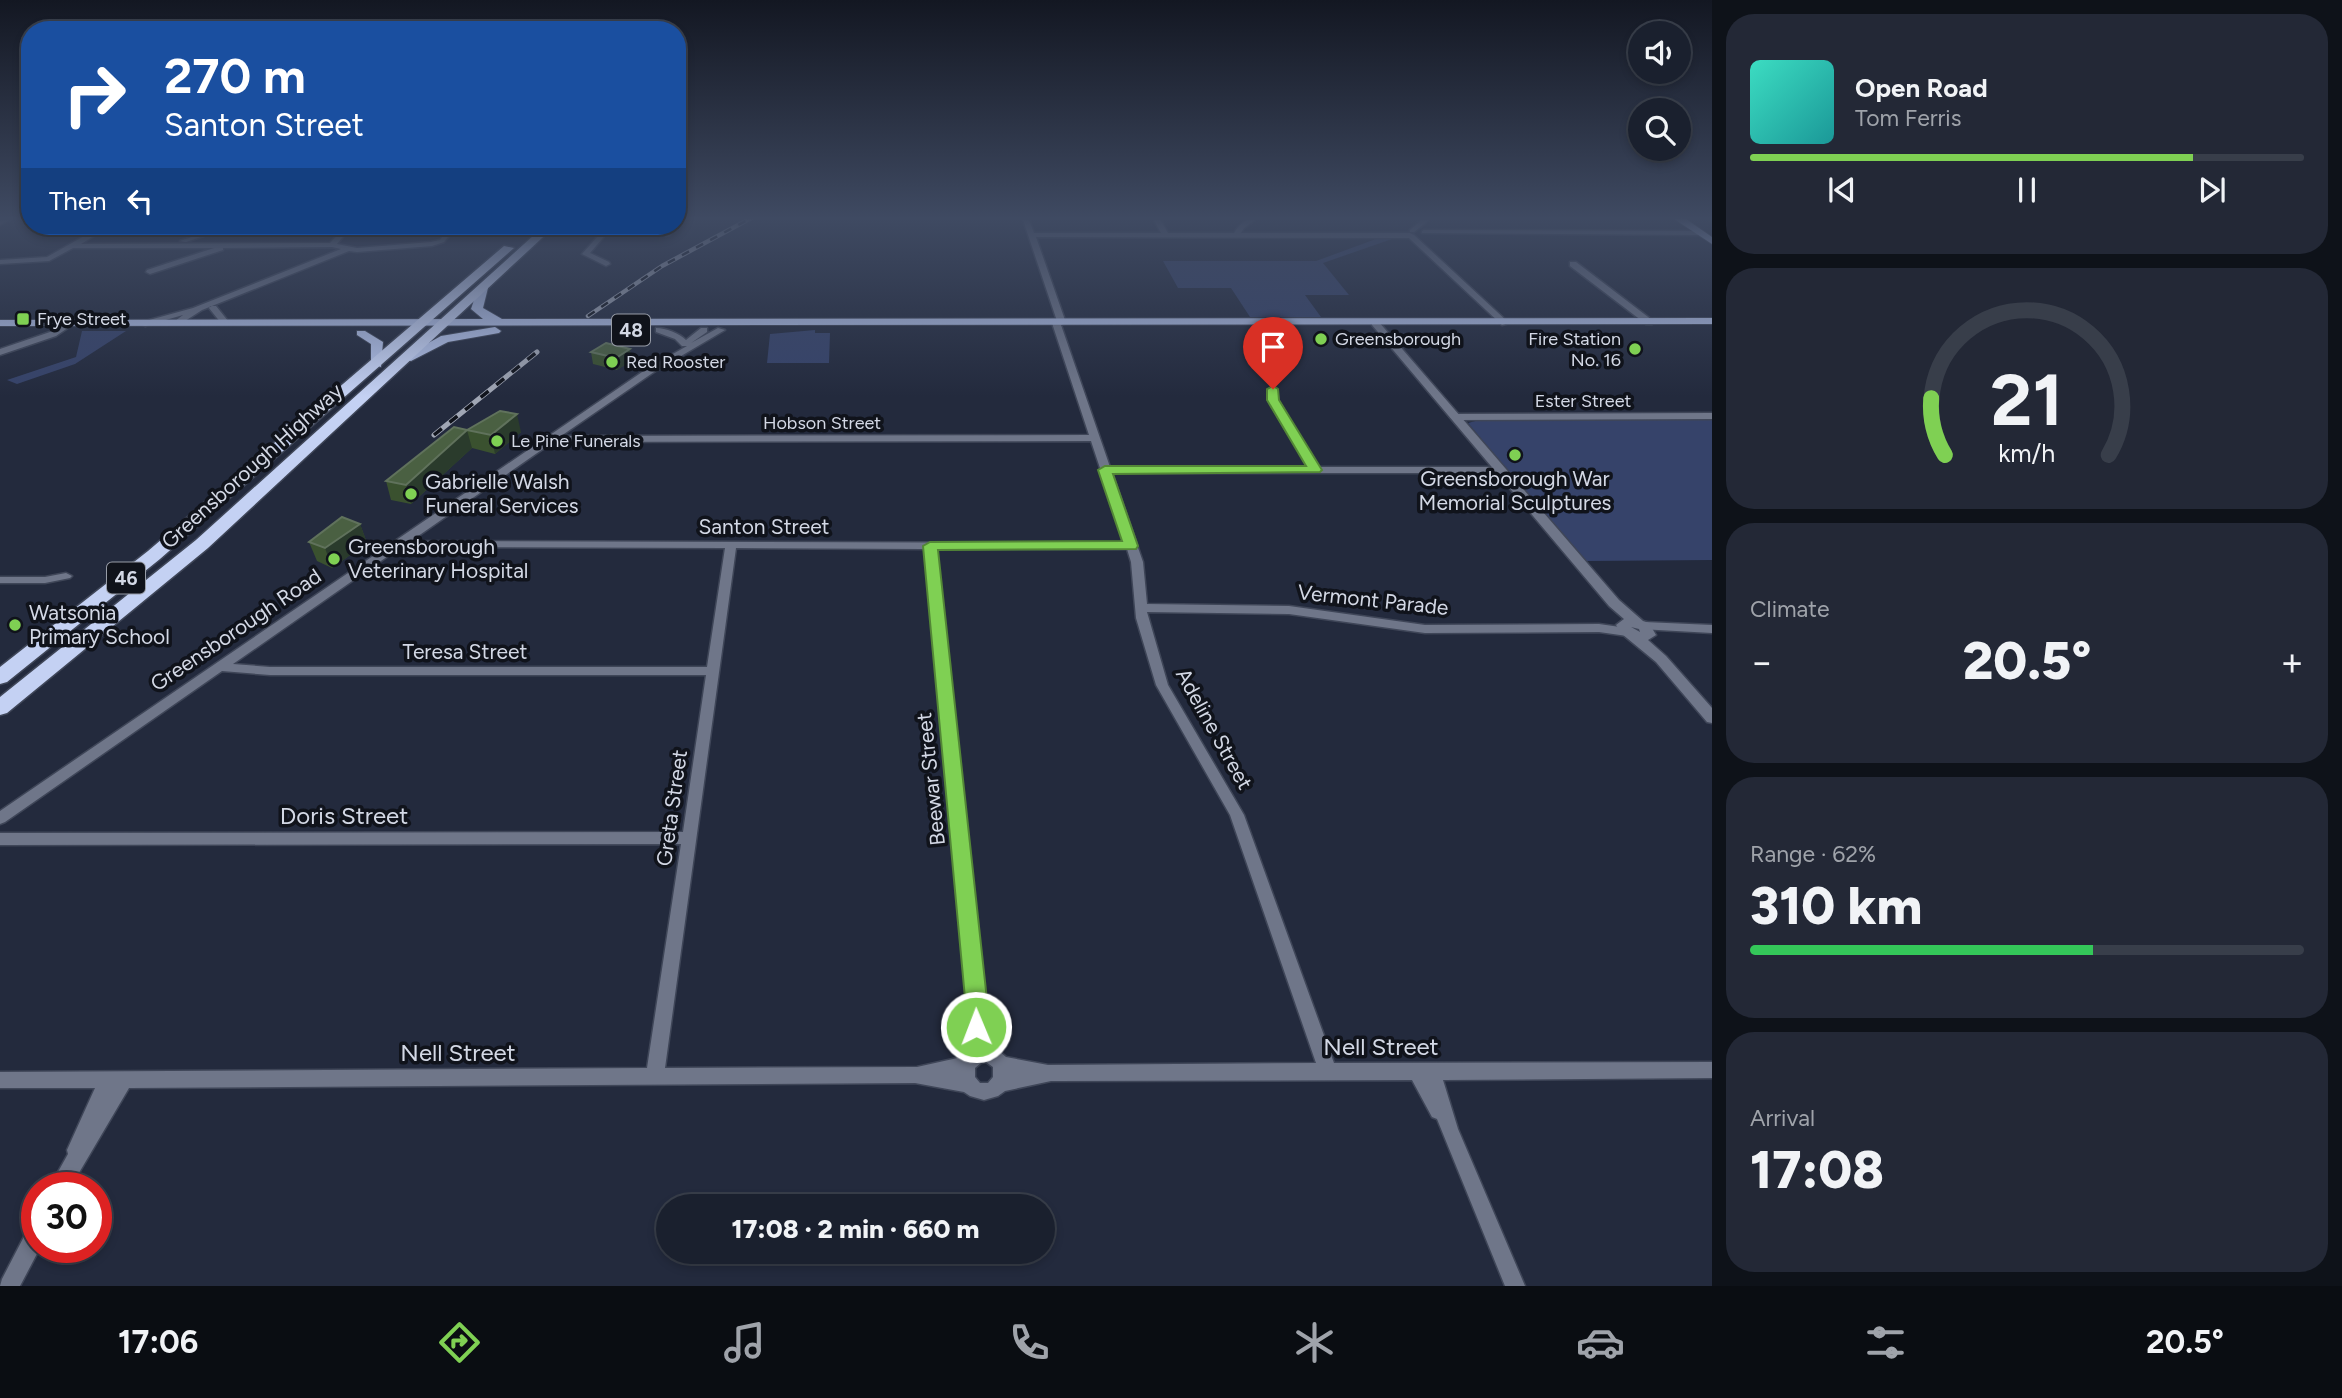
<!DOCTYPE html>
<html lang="en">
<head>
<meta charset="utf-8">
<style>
  body { margin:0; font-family:Figtree,sans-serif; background:#232836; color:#f1f3f6; height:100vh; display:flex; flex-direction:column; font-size:26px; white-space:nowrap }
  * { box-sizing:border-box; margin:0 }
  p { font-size:23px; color:#9fa3aa }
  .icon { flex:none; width:38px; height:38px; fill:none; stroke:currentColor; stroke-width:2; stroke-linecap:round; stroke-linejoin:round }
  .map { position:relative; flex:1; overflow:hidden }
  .details { display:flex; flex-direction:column; gap:14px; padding:14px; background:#0e1219; width:630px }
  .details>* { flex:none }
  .hud { position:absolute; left:21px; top:21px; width:665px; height:214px; border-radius:28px; box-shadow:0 4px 10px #0003,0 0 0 2px #383e4a; background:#1a4fa0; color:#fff; overflow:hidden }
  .fabs { position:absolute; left:1628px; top:21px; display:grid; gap:14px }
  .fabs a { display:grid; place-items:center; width:63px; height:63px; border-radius:50%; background:#1a202e; box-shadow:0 4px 10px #0003,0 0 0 2px #383e4a; font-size:35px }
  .speed { position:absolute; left:21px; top:1172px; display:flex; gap:14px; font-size:35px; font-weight:700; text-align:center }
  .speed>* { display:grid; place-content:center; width:91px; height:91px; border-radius:50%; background:#1a202e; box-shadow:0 4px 10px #0003,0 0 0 2px #383e4a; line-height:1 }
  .speed .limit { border:10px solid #d22; background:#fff; color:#111 }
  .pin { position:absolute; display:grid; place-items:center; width:60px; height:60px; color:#fff; margin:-72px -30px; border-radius:50% 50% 50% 0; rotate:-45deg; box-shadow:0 0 7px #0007 }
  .pin .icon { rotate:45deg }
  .me { position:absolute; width:77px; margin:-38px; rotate:359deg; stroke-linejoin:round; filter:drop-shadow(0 0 5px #0008) }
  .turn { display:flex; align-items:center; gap:24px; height:147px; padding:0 28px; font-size:32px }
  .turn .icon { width:91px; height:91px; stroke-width:2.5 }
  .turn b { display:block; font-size:49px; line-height:60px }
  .then { display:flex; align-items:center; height:66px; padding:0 28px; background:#0003; gap:14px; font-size:26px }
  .big { font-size:52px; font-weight:800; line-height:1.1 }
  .details .tile { flex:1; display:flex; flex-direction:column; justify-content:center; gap:10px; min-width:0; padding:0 24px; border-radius:28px; background:#232836 }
  .details .dial { align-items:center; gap:0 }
  .dial svg { height:182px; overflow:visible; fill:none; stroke:#383e4a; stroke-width:7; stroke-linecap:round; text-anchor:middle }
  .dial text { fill:#f1f3f6; stroke:none }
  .song { display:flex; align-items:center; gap:21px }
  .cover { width:84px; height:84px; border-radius:10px; background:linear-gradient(135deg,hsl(170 70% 55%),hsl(180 70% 35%)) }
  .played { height:7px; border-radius:4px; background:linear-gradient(90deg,#7fd053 80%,#383e4a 80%) }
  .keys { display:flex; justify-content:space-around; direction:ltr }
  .heat { display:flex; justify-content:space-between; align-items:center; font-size:38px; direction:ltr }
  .charge { height:10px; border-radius:5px; background:linear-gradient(90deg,#34c759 62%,#383e4a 0) }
  .trip { position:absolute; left:656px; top:1194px; width:399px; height:70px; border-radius:35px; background:#1a202e; box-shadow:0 4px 10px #0003,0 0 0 2px #383e4a; font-weight:800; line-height:70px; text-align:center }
  .menu { display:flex; height:112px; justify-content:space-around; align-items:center; background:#0a0d12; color:#9fa3aa }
  .menu .icon { width:49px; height:49px }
  .menu .selected { color:#7fd053 }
  .menu b { font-size:32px; color:#f1f3f6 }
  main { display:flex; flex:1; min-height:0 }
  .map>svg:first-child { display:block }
</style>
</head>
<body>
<main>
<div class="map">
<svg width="1712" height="1286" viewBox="0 0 1712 1286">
  <rect width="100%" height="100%" fill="#232a3d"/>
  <!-- green -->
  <path fill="#36436a" d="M1376,239H1392L1323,263L1349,295H1305L1321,317H1250L1231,288H1178L1163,261H1316Z
    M815,330V333H830L829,363H767L770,334Z
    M82,331H126L75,364L17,384L7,380L76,357Z
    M1712,419V560L1584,561L1468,423L1479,420Z"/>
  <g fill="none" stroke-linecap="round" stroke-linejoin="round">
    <!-- minor casing -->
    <g stroke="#3f4658" stroke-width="3">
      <path id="minor" d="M7,217H16L0,225V220Z
        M1022,217H1028L1034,233H1161L1152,217H1159L1168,233H1234C1240,223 1248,217 1259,217L1244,228L1241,233H1410L1414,235L1509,323L1502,325L1409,238L1036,237L1066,323L1061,325L1110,467H1308L1268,400L1269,389L1273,386L1277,389L1278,400L1318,467H1500L1505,470L1500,473H1112L1143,562L1147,604L1289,606L1425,625L1599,624L1627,628L1633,632L1627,636L1599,632L1425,633L1289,614L1147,612L1168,685L1244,815L1334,1063L1712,1062V1078L1443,1080L1458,1129L1525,1286H1505L1437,1119L1432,1117L1412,1080L1051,1081L1005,1091L998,1096L984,1100L970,1096L964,1092L915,1083L129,1088L70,1188H49L68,1154L67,1150L95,1088H0V1072L647,1068L681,844L0,845V833L683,832L706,675H270L222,671L5,822L0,824V811L648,368L687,346H682L675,339L656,332V328C666,328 679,333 686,340L701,328H707V332L691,343L718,328L725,330L654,372L561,436L1089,435L1052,323L1057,321ZM1091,441L1125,543L411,541L553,442ZM401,547L725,548L707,667H270L233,664ZM736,548L925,549L968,1009L965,1053L962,1057L917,1067L665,1068ZM936,549H1127L1131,562L1136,618L1156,685L1230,815L1316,1063L1048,1065L1006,1057L999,1051L985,1010ZM986,1062L993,1067V1077L988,1083H980L975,1077V1068L981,1063Z
        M1425,217H1433L1414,232H1410V230Z
        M102,226H110L81,244L330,243L346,226H352L337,244L357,248L431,242L440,240L450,226H456L455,227L489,226L452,232L444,242L432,246L357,252L349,251L202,310L182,323L175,321L183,315L145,326L141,324L142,322L193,308L341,249L332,247L223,248V250L150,274L146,272L147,270L214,248H73L49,261L0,264V260L47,257Z
        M224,226H233L186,242L180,241Z
        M607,226H613L590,253L609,262L610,264L606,266L582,254Z
        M639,226H648L670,235L665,236Z
        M1424,230L1699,231L1702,233L1699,235L1422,233V231Z
        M1570,262H1576L1652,320V324H1646L1570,266Z
        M210,306H216L228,321L227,323H221L209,308Z
        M68,321L75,323L56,336L0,355V349L50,332Z
        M1712,413V419L1455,420L1450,417L1455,414Z
        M66,573L72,576L70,578L45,583H0V577H45Z
        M1644,622L1712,625V633L1640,629L1638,626Z
        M37,1222V1248H40L20,1286H0L2,1279L30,1225Z"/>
    </g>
    <!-- tertiary casing -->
    <g stroke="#3f4658" stroke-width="3">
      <path id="tertiary" d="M1372,321H1378L1619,600L1643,621L1649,623L1656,635L1648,640L1666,656L1712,708V723L1707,722L1656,662L1622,634L1616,625L1624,619L1609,606L1372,325ZM1631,627L1639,629L1640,632Z"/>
    </g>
    <!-- primary casing -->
    <g stroke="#3f4658" stroke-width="2">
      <path id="primary" d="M1671,217H1683L1712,237V244Z
        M483,285L488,288L483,308L502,319L1712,318V324L0,326V320L483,319L471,309L478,288Z
        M495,327L501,331L499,333L448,342L411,361L401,358L441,336Z
        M357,331H365L383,342L381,367L371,364V344L357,335Z"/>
    </g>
    <!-- trunk casing -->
    <g stroke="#3f4658" stroke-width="3">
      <path id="trunk" d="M544,226H555L208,548L7,713L0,715V697L196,540Z
        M504,246L514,248L160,559L7,682L0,684V667L148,551Z"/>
    </g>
    <!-- minor -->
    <use href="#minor" fill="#6f7689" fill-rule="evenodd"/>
    <!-- tertiary -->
    <use href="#tertiary" fill="#6f7689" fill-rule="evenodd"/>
    <!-- primary -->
    <use href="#primary" fill="#b3c2e9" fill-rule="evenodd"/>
    <!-- trunk -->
    <use href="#trunk" fill="#c4d1f3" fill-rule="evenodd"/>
    <!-- rail-far1 casing -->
    <g stroke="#a0a6b4" stroke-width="4.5">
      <path id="rail-far1" d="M588,316L662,266L753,217"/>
    </g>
    <!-- rail casing -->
    <g stroke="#a0a6b4" stroke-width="5">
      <path id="rail" d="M434,435L537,352"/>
    </g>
    <!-- rail-far1 -->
    <use href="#rail-far1" stroke="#10131b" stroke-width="2.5" stroke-dasharray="8" stroke-linecap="butt"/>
    <!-- rail -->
    <use href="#rail" stroke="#10131b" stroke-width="3.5" stroke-dasharray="10" stroke-linecap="butt"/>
  </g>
  <!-- wall -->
  <path fill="#3a512f" d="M1710,217H1712V224L1708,221Z
    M591,352L632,360L617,370L593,364Z
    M467,430L521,432L495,454L472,448L411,504L391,500L386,481Z
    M360,524L367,543L332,568L317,561L309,542Z"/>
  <!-- shaded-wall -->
  <path fill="#2a3b2c" d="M630,349L632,360L617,370L616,358Z
    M517,414L521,432L495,454L491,435Z
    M467,430L472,448L411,504L406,485Z
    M360,524L367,543L332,568L325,548Z"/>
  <!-- building -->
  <path fill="#4a6042" stroke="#60725c" stroke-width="2" d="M606,343L630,349L616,358L591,352Z
    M500,411L517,414L491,435L467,430L406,485L386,481L454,427L467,430Z
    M342,517L360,524L325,548L309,542Z"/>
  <!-- sky -->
  <linearGradient id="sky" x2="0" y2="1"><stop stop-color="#131722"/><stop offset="0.55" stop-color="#3f4a62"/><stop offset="1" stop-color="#3f4a62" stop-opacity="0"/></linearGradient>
  <rect width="1712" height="397" fill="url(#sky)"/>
  <!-- route -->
  <path fill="#7fd053" stroke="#538736" stroke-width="2" d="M1273,386L1278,389L1279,400L1322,470L1320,472L1113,474L1138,546L1136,549L938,550L988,1009L984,1034L976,1037L968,1034L965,1027L966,1009L923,546L930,542L1122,541L1098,470L1105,466H1306L1267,400V389Z"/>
  <!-- markers -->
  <g fill="#7fd053" stroke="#10131b" stroke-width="2.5">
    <rect x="16" y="312" width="14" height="14" rx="3.5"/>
    <circle cx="1321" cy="339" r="7"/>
    <circle cx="1635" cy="349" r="7"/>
    <circle cx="612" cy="362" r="7"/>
    <circle cx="497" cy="441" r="7"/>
    <circle cx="1515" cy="455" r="7"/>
    <circle cx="411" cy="494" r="7"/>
    <circle cx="334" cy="559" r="7"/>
    <circle cx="15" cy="625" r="7"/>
  </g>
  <g text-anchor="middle" stroke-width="7" stroke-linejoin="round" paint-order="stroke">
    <!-- far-poi labels -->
    <g font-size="18" fill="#d3d8e5" stroke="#10131b" text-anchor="start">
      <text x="37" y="325">Frye Street</text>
      <text x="1335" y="345">Greensborough</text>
      <text x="1621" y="345" text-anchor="end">Fire Station<tspan x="1621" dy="21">No. 16</tspan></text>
      <text x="626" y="368">Red Rooster</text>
      <text x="511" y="447">Le Pine Funerals</text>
    </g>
    <!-- far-street labels -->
    <g font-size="18" fill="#d3d8e5" stroke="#10131b">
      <text x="1583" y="407">Ester Street</text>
      <text x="822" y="429">Hobson Street</text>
    </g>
    <!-- shield labels -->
    <g fill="#10131b" stroke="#989da8" stroke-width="2">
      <rect x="612" y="314.5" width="38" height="31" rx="5"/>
      <rect x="107" y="562.5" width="38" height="31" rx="5"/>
    </g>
    <g font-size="19" font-weight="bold" fill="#d3d8e5">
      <text x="631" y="337">48</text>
      <text x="126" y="585">46</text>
    </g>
    <!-- street labels -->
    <g font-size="21" fill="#d3d8e5" stroke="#10131b">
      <text transform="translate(252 466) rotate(-42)" y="7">Greensborough Highway</text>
      <text x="764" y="534">Santon Street</text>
      <text transform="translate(1373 600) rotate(6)" y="7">Vermont Parade</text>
      <text transform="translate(236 630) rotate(-34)" y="7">Greensborough Road</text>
      <text x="465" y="659">Teresa Street</text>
      <text transform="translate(1214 729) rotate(61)" y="7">Adeline Street</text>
      <text transform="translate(931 779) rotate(-96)" y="7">Beewar Street</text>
      <text transform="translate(672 808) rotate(-82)" y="7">Greta Street</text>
    </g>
    <!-- poi labels -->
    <g font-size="21" fill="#d3d8e5" stroke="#10131b" text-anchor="start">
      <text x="1515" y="486" text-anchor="middle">Greensborough War<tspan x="1515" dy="24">Memorial Sculptures</tspan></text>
      <text x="425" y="489">Gabrielle Walsh<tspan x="425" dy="24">Funeral Services</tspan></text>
      <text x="348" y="554">Greensborough<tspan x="348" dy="24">Veterinary Hospital</tspan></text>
      <text x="29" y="620">Watsonia<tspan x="29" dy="24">Primary School</tspan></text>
    </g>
    <!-- near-street labels -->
    <g font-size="24" fill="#d3d8e5" stroke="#10131b">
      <text x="344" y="824">Doris Street</text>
      <text x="1381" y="1055">Nell Street</text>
      <text x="458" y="1061">Nell Street</text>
    </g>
  </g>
</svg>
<div class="fabs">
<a><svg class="icon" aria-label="sound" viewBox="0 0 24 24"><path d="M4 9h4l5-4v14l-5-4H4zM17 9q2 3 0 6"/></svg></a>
<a><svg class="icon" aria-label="search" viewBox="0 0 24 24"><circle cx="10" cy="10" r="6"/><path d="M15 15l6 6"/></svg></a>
</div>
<div class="speed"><div class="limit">30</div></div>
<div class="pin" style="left:1273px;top:389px;background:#d93025"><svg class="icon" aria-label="arrive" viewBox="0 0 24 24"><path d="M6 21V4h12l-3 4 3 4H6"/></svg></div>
<svg class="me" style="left:976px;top:1027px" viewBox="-20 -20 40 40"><circle r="17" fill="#7fd053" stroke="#fff" stroke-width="3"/><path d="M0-11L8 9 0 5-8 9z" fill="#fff"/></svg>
<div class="trip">17:08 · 2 min · 660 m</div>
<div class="hud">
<div class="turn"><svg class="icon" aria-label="right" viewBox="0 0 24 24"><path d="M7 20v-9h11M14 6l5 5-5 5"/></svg><div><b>270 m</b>Santon Street</div></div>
<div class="then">Then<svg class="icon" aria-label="left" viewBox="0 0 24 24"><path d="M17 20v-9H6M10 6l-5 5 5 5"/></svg></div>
</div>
</div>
<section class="details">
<div class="tile">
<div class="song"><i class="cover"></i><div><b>Open Road</b><p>Tom Ferris</p></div></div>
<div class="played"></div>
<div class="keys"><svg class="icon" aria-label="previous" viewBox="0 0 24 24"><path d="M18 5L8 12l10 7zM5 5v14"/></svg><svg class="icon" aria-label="pause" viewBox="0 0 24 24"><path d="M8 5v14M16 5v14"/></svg><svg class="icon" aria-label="next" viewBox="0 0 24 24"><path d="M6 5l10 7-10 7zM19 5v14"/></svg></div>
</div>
<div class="tile dial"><svg viewBox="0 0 100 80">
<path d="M14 69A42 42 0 1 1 86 69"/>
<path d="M14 69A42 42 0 0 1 8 44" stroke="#7fd053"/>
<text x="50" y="56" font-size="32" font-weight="700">21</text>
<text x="50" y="72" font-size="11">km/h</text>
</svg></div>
<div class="tile"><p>Climate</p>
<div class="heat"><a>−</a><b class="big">20.5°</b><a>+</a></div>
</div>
<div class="tile"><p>Range · 62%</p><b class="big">310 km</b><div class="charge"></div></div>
<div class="tile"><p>Arrival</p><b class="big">17:08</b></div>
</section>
</main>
<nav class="menu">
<b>17:06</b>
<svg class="icon selected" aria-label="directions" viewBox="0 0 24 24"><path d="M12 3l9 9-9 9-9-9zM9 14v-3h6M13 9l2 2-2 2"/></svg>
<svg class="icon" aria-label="music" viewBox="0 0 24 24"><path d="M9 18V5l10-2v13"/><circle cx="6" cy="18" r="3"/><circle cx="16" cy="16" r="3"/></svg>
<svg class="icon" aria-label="phone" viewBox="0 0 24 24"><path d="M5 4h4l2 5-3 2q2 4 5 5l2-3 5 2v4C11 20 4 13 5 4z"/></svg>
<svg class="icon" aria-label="climate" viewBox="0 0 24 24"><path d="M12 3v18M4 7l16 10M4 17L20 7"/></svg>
<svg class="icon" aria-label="car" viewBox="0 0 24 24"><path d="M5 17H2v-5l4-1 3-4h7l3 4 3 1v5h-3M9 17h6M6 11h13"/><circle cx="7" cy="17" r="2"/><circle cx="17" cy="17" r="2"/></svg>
<svg class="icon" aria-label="filters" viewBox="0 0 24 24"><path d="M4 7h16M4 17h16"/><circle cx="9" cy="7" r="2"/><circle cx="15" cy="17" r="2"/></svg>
<b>20.5°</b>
</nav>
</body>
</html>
